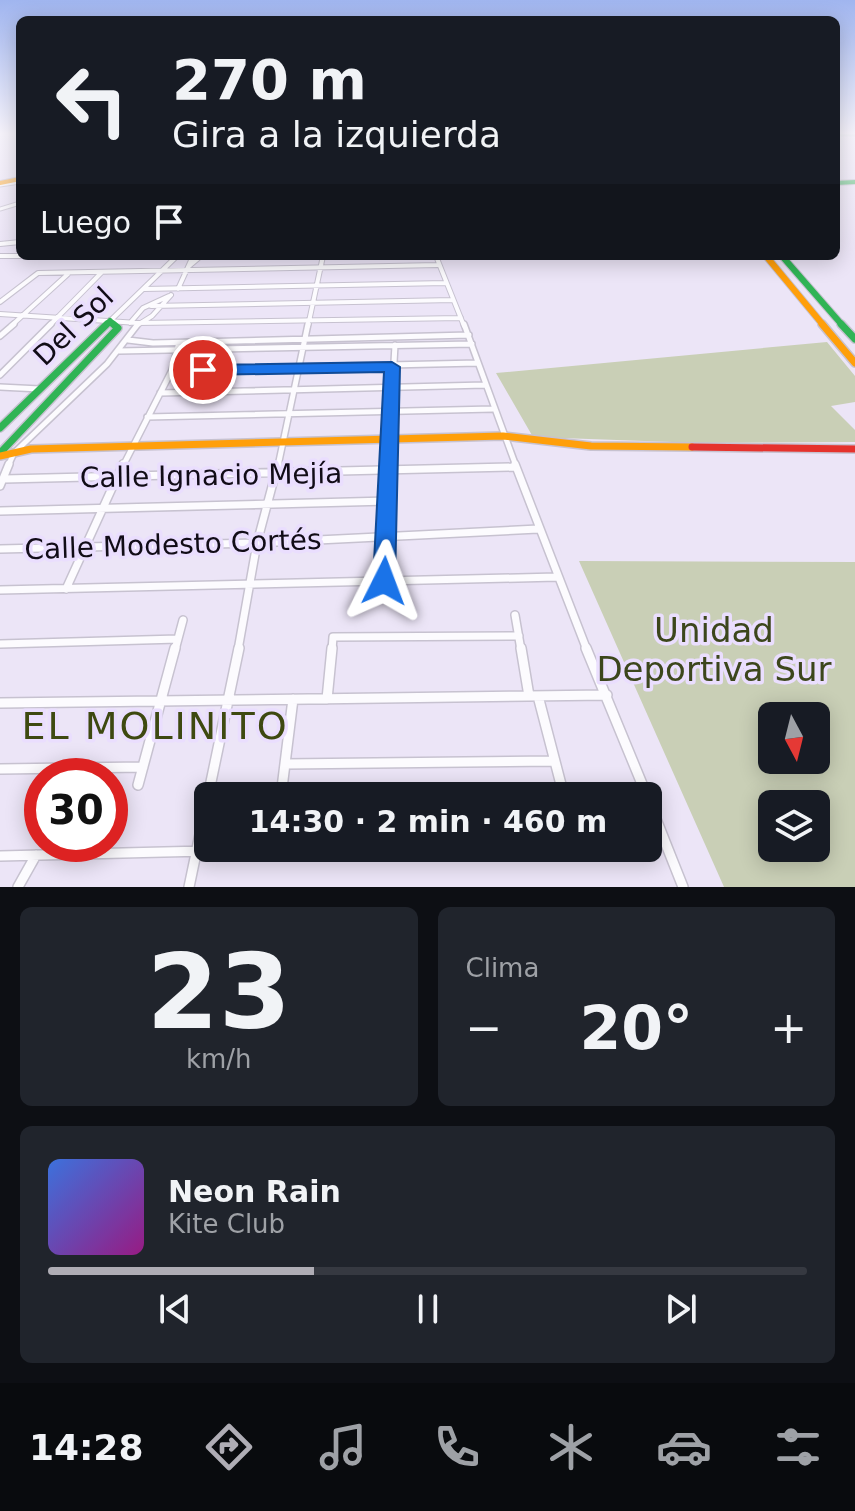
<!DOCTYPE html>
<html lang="es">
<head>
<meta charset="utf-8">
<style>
  body { margin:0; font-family:"DejaVu Sans",sans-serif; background:#20242c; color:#f1f3f6; height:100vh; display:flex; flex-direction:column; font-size:30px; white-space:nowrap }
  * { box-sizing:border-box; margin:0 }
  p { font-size:26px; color:#9ea1a6 }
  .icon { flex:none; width:44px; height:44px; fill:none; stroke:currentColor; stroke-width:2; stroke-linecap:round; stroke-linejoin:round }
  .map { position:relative; height:887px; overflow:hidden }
  .sheet { display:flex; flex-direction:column; gap:20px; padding:20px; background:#0d0f14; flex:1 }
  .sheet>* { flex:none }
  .top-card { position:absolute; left:16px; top:16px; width:824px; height:244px; border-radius:12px; box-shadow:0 4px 20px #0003; background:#171b24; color:#f1f3f6; overflow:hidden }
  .needle { width:52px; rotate:173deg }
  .controls { position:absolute; left:758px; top:702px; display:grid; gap:16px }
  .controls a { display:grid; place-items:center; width:72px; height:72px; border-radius:12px; background:#171b24; box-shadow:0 4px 20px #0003; font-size:40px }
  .speed { position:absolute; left:24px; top:758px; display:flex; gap:16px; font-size:40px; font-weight:700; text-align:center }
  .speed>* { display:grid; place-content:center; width:104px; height:104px; border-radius:50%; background:#171b24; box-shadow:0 4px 20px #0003; line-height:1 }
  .speed .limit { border:12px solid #d22; background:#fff; color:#111 }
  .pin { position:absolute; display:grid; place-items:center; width:68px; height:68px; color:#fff; margin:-34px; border:4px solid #fff; border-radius:50%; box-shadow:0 2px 8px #0007 }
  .me { position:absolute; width:88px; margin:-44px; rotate:3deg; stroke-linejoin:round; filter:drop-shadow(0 0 6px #0008) }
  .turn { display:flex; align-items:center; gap:28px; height:168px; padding:0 24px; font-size:36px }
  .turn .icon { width:104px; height:104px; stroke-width:2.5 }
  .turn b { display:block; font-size:56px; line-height:68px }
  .then { display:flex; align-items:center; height:76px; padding:0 24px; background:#0003; gap:16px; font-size:30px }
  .big { font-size:60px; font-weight:600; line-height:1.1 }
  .sheet .widget { flex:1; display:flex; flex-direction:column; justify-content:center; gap:12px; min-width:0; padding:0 28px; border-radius:12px; background:#20242c }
  .sheet .dial { align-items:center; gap:0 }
  .dial b { font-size:104px; line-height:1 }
  .song { display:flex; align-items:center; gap:24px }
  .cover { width:96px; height:96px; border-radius:12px; background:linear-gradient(135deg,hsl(220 70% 55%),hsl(310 70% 35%)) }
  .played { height:8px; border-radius:4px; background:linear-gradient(90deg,#afadb5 35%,#363941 35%) }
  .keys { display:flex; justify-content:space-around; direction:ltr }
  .heat { display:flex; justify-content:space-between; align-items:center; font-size:44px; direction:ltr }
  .sheet .tiles { flex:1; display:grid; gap:20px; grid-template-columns:1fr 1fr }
  .widget:last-child { grid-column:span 2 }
  .trip { position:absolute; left:194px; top:782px; width:468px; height:80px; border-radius:12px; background:#171b24; box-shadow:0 4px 20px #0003; font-weight:600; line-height:80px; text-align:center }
  .dock { display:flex; height:128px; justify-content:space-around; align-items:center; background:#090b0e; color:#9ea1a6 }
  .dock .icon { width:56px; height:56px }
  .dock .selected { color:#afadb5 }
  .dock b { font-size:36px; color:#f1f3f6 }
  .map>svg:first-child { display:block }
</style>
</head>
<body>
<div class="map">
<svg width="855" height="887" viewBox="0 0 855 887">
  <rect width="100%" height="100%" fill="#ece5f7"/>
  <!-- green -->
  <path fill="#c9cfb6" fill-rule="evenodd" d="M827,342L855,376V402L831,406L855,430V442L701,443L533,437L496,373Z
    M579,561L855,562V887H724ZM772,716H816V760H772ZM772,804H816V848H772Z"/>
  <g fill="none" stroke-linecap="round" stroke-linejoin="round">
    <!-- street-far4 casing -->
    <g stroke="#c7c2d0" stroke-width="5">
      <path id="street-far4" d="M0,185L20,182
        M0,209L20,203"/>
    </g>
    <!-- street-far3 casing -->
    <g stroke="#c7c2d0" stroke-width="6">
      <path id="street-far3" d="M0,244L20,242
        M0,256H20
        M436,256L464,326
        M188,267L201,256
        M144,289L446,283
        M178,289L193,256
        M0,302L38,273L438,265
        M151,306L453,300
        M0,314L138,323L461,318
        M110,321L177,256
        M130,323L143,308L169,296
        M11,326L68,274
        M49,326L101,273
        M136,326L152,316L171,295
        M308,326L323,256"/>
    </g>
    <!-- street-far2 casing -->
    <g stroke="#c7c2d0" stroke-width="8">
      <path id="street-far2" d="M464,324L516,466
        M0,336L14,324
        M128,340L153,343L469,335
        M119,351L472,344
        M172,370L478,363
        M0,375L51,324
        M0,387L40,389
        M160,393L485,385
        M147,417L493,409
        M8,466L14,453L107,364L138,324
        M123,466L172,370L178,346
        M278,466L308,324
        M388,466L395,345"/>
    </g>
    <!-- street-far1 casing -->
    <g stroke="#c7c2d0" stroke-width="10">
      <path id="street-far1" d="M515,464L587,650
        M4,479L514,467
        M0,486L9,464
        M0,511L388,501
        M0,549L257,543L538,529
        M384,581L388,464
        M66,589L123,464
        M0,590L557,577
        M515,615L521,650
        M0,644L178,639
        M175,650L183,620
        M238,650L257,543L278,464
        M332,650L333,637L519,636"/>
    </g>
    <!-- street casing -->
    <g stroke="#c7c2d0" stroke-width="12">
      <path id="street" d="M521,648L529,696
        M586,648L647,796
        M538,696L564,796
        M327,699L332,648
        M0,703L607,695
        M285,764L554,761
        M0,769L143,767
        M138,785L175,648
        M281,796L293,699
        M648,799L683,887
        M648,842H665
        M0,856L323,848
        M18,887L36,855
        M189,887L239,648"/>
    </g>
    <!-- fast-far2 casing -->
    <g stroke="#c7c2d0" stroke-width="6">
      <path id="fast-far2" d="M836,134H855
        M836,183L855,182"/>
    </g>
    <!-- fast-far1 casing -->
    <g stroke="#c7c2d0" stroke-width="8">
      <path id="fast-far1" d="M782,256L843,326
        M105,326L110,321L115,326"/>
    </g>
    <!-- fast casing -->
    <g stroke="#c7c2d0" stroke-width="10">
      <path id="fast" d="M841,324L855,339
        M0,428L107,324
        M0,453L118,328L113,324"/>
    </g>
    <!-- slow-far2 casing -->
    <g stroke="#c7c2d0" stroke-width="6">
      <path id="slow-far2" d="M0,183L20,179"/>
    </g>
    <!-- slow-far1 casing -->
    <g stroke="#c7c2d0" stroke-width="8">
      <path id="slow-far1" d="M766,256L824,326"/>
    </g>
    <!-- slow casing -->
    <g stroke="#c7c2d0" stroke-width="10">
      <path id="slow" d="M822,324L855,363
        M0,456L31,449L503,436L591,446L692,447"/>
    </g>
    <!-- jam casing -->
    <g stroke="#c7c2d0" stroke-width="10">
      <path id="jam" d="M692,447L855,449"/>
    </g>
    <!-- street-far4 -->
    <use href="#street-far4" stroke="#fcfbfe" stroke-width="3"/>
    <!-- street-far3 -->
    <use href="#street-far3" stroke="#fcfbfe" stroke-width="4"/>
    <!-- street-far2 -->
    <use href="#street-far2" stroke="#fcfbfe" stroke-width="5"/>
    <!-- street-far1 -->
    <use href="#street-far1" stroke="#fcfbfe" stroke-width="7"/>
    <!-- street -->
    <use href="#street" stroke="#fcfbfe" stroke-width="9"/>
    <!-- fast-far2 -->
    <use href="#fast-far2" stroke="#30b455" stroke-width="4"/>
    <!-- fast-far1 -->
    <use href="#fast-far1" stroke="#30b455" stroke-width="6"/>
    <!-- fast -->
    <use href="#fast" stroke="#30b455" stroke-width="7"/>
    <!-- slow-far2 -->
    <use href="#slow-far2" stroke="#ff9f0a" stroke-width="4"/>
    <!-- slow-far1 -->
    <use href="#slow-far1" stroke="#ff9f0a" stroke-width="6"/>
    <!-- slow -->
    <use href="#slow" stroke="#ff9f0a" stroke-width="7"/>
    <!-- jam -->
    <use href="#jam" stroke="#e5322d" stroke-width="7"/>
  </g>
  <!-- sky -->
  <linearGradient id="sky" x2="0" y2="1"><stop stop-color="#a0b5ef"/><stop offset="0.52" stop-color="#f6f3fb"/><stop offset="1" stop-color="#f6f3fb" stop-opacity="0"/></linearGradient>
  <rect width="855" height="257" fill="url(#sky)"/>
  <!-- route -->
  <path fill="#1a73e8" stroke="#114b97" stroke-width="2" d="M392,362L400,367L395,581L392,587H376L373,581L384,372L203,375L195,370L203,365Z"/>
  <g text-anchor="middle" stroke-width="7" stroke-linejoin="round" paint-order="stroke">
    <!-- street labels -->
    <g font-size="28" fill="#110c17" stroke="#eadefe">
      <text transform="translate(73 326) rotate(-44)" y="10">Del Sol</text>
      <text transform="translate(211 475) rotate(-1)" y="10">Calle Ignacio Mejía</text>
      <text transform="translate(173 544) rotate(-2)" y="10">Calle Modesto Cortés</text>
    </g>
    <!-- near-park labels -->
    <g font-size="34" fill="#3c461c" stroke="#eadefe">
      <text x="714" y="642">Unidad<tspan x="714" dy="39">Deportiva Sur</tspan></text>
    </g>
    <!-- near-quarter labels -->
    <g font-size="38" letter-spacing="2" fill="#3e4911" stroke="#eadefe">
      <text x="155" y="739">EL MOLINITO</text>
    </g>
  </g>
</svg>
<div class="controls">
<a><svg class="needle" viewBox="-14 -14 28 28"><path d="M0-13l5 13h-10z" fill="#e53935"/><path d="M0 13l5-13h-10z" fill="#9ea1a6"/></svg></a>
<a><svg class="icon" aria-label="layers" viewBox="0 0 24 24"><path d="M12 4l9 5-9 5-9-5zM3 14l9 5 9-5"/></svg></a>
</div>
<div class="speed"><div class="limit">30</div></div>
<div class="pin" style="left:203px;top:370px;background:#d93025"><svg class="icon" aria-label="arrive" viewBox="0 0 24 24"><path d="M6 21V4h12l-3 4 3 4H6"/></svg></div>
<svg class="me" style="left:384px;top:581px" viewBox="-20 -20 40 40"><path d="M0-17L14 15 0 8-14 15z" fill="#1a73e8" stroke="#fff" stroke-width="4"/></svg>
<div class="trip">14:30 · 2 min · 460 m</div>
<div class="top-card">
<div class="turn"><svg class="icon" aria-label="left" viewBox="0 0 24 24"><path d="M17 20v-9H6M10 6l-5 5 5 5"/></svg><div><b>270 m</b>Gira a la izquierda</div></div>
<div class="then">Luego<svg class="icon" aria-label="arrive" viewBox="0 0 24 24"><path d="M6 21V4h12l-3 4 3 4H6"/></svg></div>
</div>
</div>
<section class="sheet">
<div class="tiles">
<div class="widget dial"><b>23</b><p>km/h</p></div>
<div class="widget"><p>Clima</p>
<div class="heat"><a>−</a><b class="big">20°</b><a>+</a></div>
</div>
<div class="widget">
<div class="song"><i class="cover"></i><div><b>Neon Rain</b><p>Kite Club</p></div></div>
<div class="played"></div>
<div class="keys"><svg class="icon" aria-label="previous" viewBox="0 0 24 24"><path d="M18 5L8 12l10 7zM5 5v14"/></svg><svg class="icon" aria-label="pause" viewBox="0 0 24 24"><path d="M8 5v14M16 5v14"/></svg><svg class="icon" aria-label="next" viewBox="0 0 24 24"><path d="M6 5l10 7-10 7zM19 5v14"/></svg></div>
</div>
</div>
</section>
<nav class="dock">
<b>14:28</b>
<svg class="icon selected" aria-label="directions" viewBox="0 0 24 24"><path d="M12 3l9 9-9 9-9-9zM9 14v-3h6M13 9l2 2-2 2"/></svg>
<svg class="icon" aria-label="music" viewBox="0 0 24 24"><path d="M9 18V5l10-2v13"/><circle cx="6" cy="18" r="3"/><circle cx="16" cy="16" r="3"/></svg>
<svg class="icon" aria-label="phone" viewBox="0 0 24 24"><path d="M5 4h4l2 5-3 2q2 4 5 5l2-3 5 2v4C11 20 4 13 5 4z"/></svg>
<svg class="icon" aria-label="climate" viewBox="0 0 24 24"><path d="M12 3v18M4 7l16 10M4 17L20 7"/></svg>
<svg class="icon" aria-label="car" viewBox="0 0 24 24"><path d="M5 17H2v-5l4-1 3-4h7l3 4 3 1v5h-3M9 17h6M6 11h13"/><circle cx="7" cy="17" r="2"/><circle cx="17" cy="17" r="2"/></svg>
<svg class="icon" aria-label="filters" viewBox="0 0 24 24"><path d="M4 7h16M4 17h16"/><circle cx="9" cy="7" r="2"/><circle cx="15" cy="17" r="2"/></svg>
</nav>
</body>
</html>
